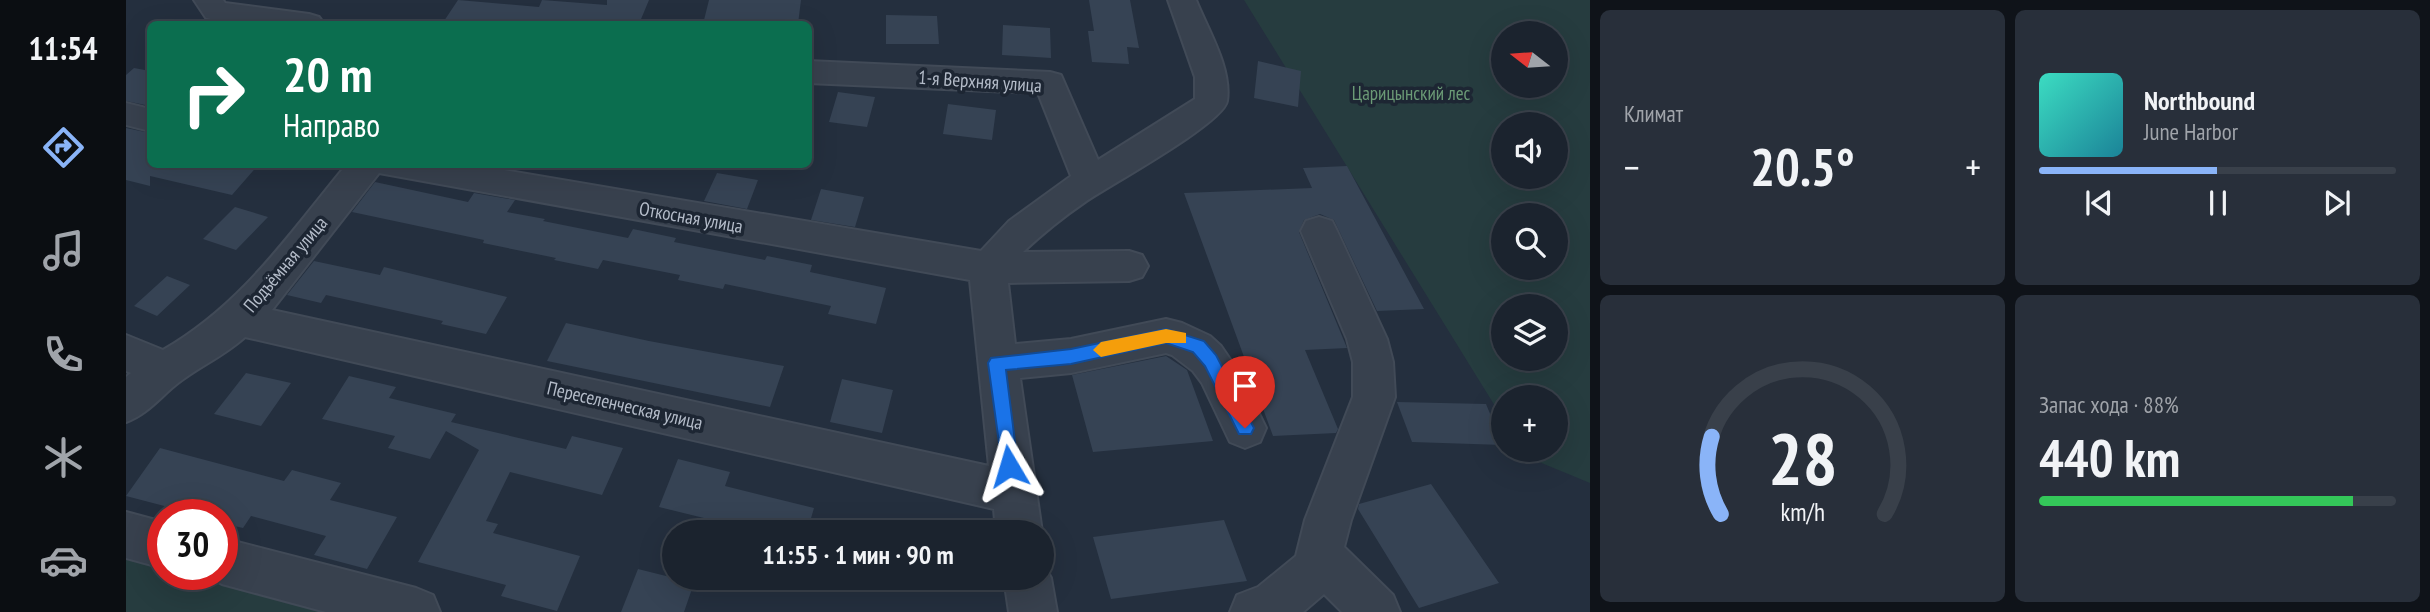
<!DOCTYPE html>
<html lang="ru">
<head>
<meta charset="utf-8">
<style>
  body { margin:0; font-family:"PT Sans Narrow",sans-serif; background:#282f3a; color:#f1f3f6; height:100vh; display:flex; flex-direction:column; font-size:26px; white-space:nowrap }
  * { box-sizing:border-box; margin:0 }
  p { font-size:23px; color:#a0a4aa }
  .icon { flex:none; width:38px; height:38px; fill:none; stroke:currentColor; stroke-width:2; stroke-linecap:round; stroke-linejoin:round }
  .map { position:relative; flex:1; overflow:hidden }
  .side { display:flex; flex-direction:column; gap:10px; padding:10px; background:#0f1319; width:840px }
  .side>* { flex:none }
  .hud { position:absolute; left:21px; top:21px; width:665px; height:147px; border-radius:10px; box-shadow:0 7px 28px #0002,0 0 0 2px #39404a; background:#0b6e4f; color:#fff; overflow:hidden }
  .needle { width:46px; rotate:287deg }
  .fabs { position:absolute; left:1365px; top:21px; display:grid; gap:14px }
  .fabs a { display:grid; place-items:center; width:77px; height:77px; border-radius:50%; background:#1b232e; box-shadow:0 7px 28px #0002,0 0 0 2px #39404a; font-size:35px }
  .speed { position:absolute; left:21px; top:499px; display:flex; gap:14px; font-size:35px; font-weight:700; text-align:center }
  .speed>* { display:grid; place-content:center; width:91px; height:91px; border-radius:50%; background:#1b232e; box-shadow:0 7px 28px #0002,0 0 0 2px #39404a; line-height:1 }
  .speed .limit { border:10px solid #d22; background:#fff; color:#111 }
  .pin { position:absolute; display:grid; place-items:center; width:60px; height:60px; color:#fff; margin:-72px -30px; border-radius:50% 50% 50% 0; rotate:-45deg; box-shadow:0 0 7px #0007 }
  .pin .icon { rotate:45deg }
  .me { position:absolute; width:77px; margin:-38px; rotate:353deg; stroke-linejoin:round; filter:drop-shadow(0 0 5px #0008) }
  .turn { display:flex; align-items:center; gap:24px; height:147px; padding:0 21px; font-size:32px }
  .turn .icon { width:91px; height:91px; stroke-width:2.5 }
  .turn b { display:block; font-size:49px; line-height:60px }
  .big { font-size:52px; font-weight:700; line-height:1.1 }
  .side .widget { flex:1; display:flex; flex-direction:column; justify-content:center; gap:10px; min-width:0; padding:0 24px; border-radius:10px; background:#282f3a }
  .side .dial { align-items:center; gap:0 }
  .dial svg { height:182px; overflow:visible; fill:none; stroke:#39404a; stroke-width:7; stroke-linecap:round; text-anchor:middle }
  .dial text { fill:#f1f3f6; stroke:none }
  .song { display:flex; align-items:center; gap:21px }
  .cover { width:84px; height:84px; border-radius:10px; background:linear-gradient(135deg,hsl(170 70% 55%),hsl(190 70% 35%)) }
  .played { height:7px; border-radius:4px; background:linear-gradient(90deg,#8ab4f8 50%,#39404a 50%) }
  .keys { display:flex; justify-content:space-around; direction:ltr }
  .heat { display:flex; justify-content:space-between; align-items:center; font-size:38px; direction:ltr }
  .charge { height:10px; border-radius:5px; background:linear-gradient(90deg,#34c759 88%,#39404a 0) }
  .side .tiles { flex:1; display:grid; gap:10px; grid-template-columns:repeat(2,1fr) }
  .trip { position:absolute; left:536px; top:520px; width:392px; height:70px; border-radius:35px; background:#1b232e; box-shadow:0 7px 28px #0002,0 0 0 2px #39404a; font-weight:700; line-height:70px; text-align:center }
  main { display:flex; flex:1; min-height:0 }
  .tab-bar { display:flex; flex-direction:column; width:126px; justify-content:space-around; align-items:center; background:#0b0e12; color:#a0a4aa }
  .tab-bar .icon { width:49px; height:49px }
  .tab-bar .on { color:#8ab4f8 }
  .tab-bar b { font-size:32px; color:#f1f3f6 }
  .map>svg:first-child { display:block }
</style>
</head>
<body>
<main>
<nav class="tab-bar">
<b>11:54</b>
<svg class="icon on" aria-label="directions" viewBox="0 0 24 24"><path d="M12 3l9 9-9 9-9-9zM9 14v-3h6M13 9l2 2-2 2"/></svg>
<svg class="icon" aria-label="music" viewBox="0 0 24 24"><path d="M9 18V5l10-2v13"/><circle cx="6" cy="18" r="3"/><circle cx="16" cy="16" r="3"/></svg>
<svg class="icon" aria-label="phone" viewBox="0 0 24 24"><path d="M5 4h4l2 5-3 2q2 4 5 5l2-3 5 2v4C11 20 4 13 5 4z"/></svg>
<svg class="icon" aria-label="climate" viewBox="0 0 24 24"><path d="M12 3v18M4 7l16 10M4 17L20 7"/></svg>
<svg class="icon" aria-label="car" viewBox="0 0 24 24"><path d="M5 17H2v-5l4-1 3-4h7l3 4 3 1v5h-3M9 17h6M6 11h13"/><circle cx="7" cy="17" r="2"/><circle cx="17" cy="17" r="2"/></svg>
</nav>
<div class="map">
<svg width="1464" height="612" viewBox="0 0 1464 612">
  <rect width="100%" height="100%" fill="#242f3e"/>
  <!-- green -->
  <path fill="#263c3f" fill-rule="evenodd" d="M1118,0H1464V483L1401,457L1396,450H1430V397H1377V419ZM1377,33H1430V86H1377ZM1377,124H1430V177H1377ZM1377,215H1430V268H1377ZM1377,306H1430V359H1377Z
    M0,534L37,537V574H96V553L317,612H0Z"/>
  <!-- building -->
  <path fill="#364354" d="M332,0L413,7L416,0L481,5V0H523L513,24H363L318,21Z
    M583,0H675L672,24H577Z
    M963,0H1004L1013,48L1001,47L1003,64L966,62L962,31H968Z
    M760,15L811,16L813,44H760Z
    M877,25L924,28L925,58L876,55Z
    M1132,61L1175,71L1172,107L1128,98Z
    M8,68L24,71V106L0,101V75Z
    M712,92L749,97L741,127L703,122Z
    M822,104L870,110L866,140L817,134Z
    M0,128L24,133V164H133L106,195L24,176V186L0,180Z
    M1221,166L1298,309L1251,311L1208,220L1194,214L1178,220L1173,232L1221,348L1179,350L1212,429L1210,433L1147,436L1058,193L1186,188L1177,168Z
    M591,173L632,180L621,209L578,201Z
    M249,182L342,202L348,193L389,200L381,212L419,219L417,221L502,238L507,229L550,238L548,242L639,260L641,256L686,265L684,272L760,288L750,324L702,314L705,306L599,284L597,289L552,280L554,275L477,260L472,269L428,260L430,258L357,243L358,240L226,212Z
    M695,189L738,197L729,227L685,220Z
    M109,207L142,217L110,250L77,239Z
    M188,261L254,275L258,267L381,297L360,334L315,324L317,321L200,295L195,303L161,295Z
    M41,276L64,285L31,316L8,306Z
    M440,323L523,341L658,366L644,407L421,361Z
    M1040,356L1061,370L1087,441L967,452L946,375Z
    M120,373L165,383L135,426L88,414Z
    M223,376L270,387L263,398L330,414L325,422L440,449L446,436L497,448L476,495L384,472L360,521L372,524L367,533L454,556L431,611L375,596L380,585L292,562L353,450L320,431L304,459L262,448L269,436L196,419Z
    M716,379L767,390L756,433L704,422Z
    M1271,402L1360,404L1377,445L1286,442Z
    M34,448L158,481L166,470L215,483L204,500L271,517L241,569L188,555L200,536L125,516L117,528L96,523V514H69L0,496Z
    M552,459L604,472L599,486L688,508L681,532H635L533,507Z
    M1305,484L1373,583L1293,608L1232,509L1233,504Z
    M1098,520L1121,581L985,599L967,537Z
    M512,569L568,583L558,612H495Z"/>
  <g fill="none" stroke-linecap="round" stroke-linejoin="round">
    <!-- minor casing -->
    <g stroke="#414a57" stroke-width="4">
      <path id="minor" d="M68,0H97L99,3L183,14L193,17L198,24C160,27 117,27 80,18Z
        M1042,0H1070C1082,30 1106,68 1101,101C1098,123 982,186 959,202C937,217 916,234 897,252L1003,251L1016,255L1022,266L1016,277L1003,281L882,283L889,344L945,339L1040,319L1056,323L1084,336L1095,346L1112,371L1140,428L1134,442L1119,448L1104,442L1076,383L1067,371L1046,355L1040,353L945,373L894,378L916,532L915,533L870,532L868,509L119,337C98,356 74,366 52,383C34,397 22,414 0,422V377L5,373L0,371V335L37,350C117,304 163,234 221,164H342L855,251L883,221L945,176L912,93L682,83V61L924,72L935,75L972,160L1069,99V77ZM253,173L844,280L863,466L146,310Z
        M0,103L24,109V131L0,125Z
        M1193,217L1206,221L1211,231L1261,339L1267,362L1269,397L1225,520L1218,547L1267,595L1274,612H1216L1198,594L1177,612H1104L1111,595L1132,587L1170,556L1179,520L1227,397V362L1221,339L1175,231L1180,221Z
        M0,512L37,522V568L0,558Z
        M96,538L290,588L307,595L314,612H200L96,584L78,574H96Z
        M915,560L925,578L931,612H883L878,578H915Z"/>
    </g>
    <!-- minor -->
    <use href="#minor" fill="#38414e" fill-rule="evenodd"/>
  </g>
  <!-- route -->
  <path fill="#1a73e8" stroke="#114b97" stroke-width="2" d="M1040,329L1078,341L1090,355L1128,428L1125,434H1113L1079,366L1067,352L1040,343L945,364L880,370L892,466L889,472L883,475L877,472L862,363L865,358L945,349Z"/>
  <!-- slow -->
  <path fill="#f59e0b" d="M1040,329L1060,333V343H1040L975,357L967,350L975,342Z"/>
  <g text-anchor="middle" stroke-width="7" stroke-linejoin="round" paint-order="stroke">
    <!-- street labels -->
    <g font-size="19" fill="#b4bcc9" stroke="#1d2633">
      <text transform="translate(854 81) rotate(4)" y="7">1-я Верхняя улица</text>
      <text transform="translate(565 217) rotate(10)" y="7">Откосная улица</text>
      <text transform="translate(159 264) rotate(-50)" y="7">Подъёмная улица</text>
      <text transform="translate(499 405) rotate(13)" y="7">Переселенческая улица</text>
    </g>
    <!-- park labels -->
    <g font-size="19" fill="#6b9a76" stroke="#1d2633">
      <text x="1285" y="100">Царицынский лес</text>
    </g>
  </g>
</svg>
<div class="fabs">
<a><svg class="needle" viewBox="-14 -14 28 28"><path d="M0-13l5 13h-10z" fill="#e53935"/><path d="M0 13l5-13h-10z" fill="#a0a4aa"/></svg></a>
<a><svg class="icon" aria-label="sound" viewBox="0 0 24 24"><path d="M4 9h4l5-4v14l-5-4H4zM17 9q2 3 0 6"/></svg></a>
<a><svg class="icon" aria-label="search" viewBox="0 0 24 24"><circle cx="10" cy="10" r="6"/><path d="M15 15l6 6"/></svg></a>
<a><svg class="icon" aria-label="layers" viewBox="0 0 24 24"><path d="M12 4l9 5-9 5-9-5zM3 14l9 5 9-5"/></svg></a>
<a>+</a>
</div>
<div class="speed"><div class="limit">30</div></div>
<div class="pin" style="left:1119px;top:428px;background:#d93025"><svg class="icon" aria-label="arrive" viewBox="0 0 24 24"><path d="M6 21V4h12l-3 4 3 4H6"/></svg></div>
<svg class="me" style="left:883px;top:466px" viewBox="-20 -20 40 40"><path d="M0-17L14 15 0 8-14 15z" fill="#1a73e8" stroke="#fff" stroke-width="4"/></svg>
<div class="trip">11:55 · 1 мин · 90 m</div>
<div class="hud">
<div class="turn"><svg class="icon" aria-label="right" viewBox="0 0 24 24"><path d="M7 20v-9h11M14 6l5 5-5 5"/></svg><div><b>20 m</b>Направо</div></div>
</div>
</div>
<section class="side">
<div class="tiles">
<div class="widget"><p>Климат</p>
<div class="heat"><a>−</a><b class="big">20.5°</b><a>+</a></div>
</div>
<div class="widget">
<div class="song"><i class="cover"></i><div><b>Northbound</b><p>June Harbor</p></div></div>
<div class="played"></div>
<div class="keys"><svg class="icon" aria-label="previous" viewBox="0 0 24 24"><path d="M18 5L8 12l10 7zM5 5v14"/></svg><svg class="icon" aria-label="pause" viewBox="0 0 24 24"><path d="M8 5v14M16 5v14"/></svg><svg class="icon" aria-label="next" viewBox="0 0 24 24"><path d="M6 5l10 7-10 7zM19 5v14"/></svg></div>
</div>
<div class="widget dial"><svg viewBox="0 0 100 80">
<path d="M14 69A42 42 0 1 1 86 69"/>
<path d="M14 69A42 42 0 0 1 10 35" stroke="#8ab4f8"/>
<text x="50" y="56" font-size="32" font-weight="700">28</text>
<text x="50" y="72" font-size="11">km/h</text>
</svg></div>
<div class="widget"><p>Запас хода · 88%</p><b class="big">440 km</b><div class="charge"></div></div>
</div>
</section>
</main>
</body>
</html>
